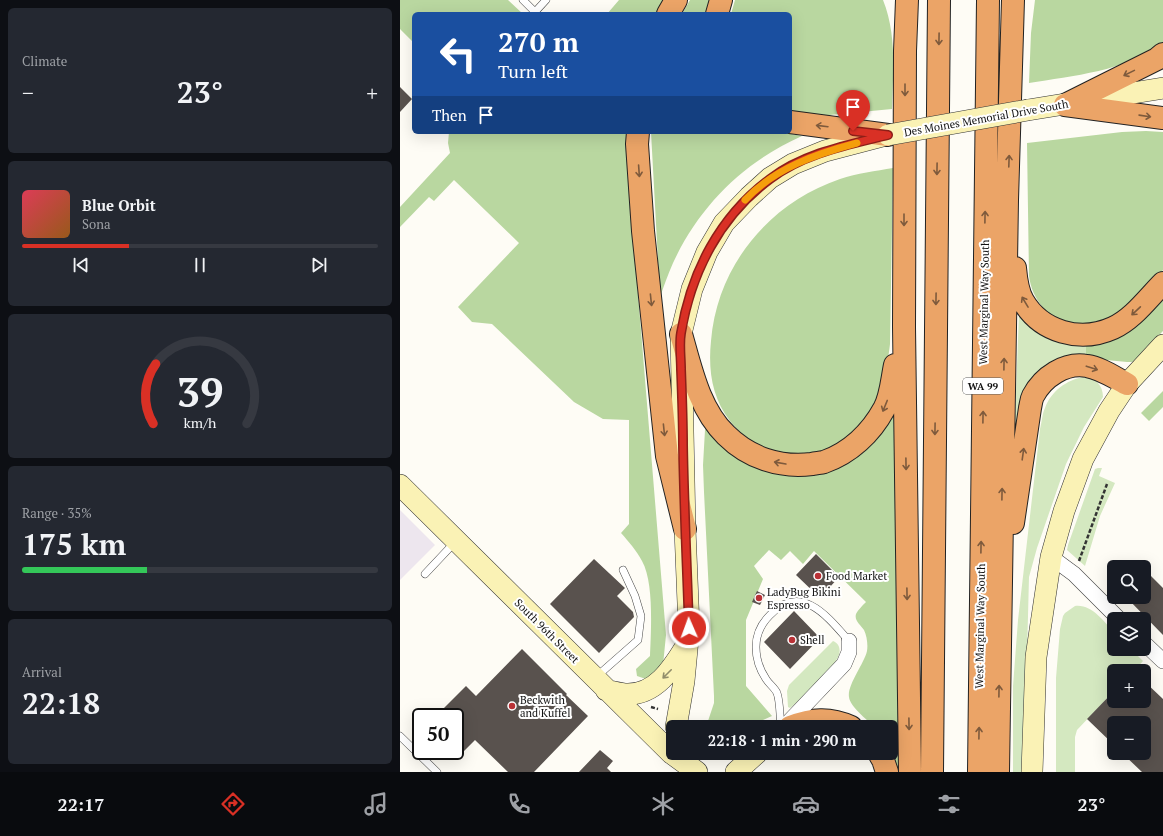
<!DOCTYPE html>
<html lang="en">
<head>
<meta charset="utf-8">
<style>
  body { margin:0; font-family:"PT Serif",serif; background:#242831; color:#f1f3f6; height:100vh; display:flex; flex-direction:column; font-size:15px; white-space:nowrap }
  * { box-sizing:border-box; margin:0 }
  p { font-size:13px; color:#9ea1a6 }
  .icon { flex:none; width:22px; height:22px; fill:none; stroke:currentColor; stroke-width:2; stroke-linecap:round; stroke-linejoin:round }
  .map { position:relative; flex:1; overflow:hidden }
  .sheet { display:flex; flex-direction:column; gap:8px; padding:8px; background:#0d0f14; width:400px }
  .sheet>* { flex:none }
  .top-card { position:absolute; left:12px; top:12px; width:380px; height:122px; border-radius:6px; box-shadow:0 4px 16px #0002; background:#1a4fa0; color:#fff; overflow:hidden }
  .controls { position:absolute; left:707px; top:560px; display:grid; gap:8px }
  .controls a { display:grid; place-items:center; width:44px; height:44px; border-radius:6px; background:#171b24; box-shadow:0 4px 16px #0002; font-size:20px }
  .speed { position:absolute; left:12px; top:708px; display:flex; gap:8px; font-size:20px; font-weight:700; text-align:center }
  .speed>* { display:grid; place-content:center; width:52px; height:52px; border-radius:50%; background:#171b24; box-shadow:0 4px 16px #0002; line-height:1 }
  .speed .limit { border:2px solid #111; border-radius:6px; background:#fff; color:#111 }
  .pin { position:absolute; display:grid; place-items:center; width:34px; height:34px; color:#fff; margin:-41px -17px; border-radius:50% 50% 50% 0; rotate:-45deg; box-shadow:0 0 4px #0007 }
  .pin .icon { rotate:45deg }
  .me { position:absolute; width:44px; margin:-22px; rotate:358deg; stroke-linejoin:round; filter:drop-shadow(0 0 3px #0008) }
  .turn { display:flex; align-items:center; gap:14px; height:84px; padding:0 20px; font-size:18px }
  .turn .icon { width:52px; height:52px; stroke-width:2.5 }
  .turn b { display:block; font-size:28px; line-height:34px }
  .then { display:flex; align-items:center; height:38px; padding:0 20px; background:#0003; gap:8px; font-size:15px }
  .big { font-size:30px; font-weight:700; line-height:1.1 }
  .sheet .card { flex:1; display:flex; flex-direction:column; justify-content:center; gap:6px; min-width:0; padding:0 14px; border-radius:6px; background:#242831 }
  .sheet .dial { align-items:center; gap:0 }
  .dial svg { height:104px; overflow:visible; fill:none; stroke:#363941; stroke-width:7; stroke-linecap:round; text-anchor:middle }
  .dial text { fill:#f1f3f6; stroke:none }
  .song { display:flex; align-items:center; gap:12px }
  .cover { width:48px; height:48px; border-radius:6px; background:linear-gradient(135deg,hsl(350 70% 55%),hsl(30 70% 35%)) }
  .played { height:4px; border-radius:2px; background:linear-gradient(90deg,#d93025 30%,#363941 30%) }
  .keys { display:flex; justify-content:space-around; direction:ltr }
  .heat { display:flex; justify-content:space-between; align-items:center; font-size:22px; direction:ltr }
  .charge { height:6px; border-radius:3px; background:linear-gradient(90deg,#34c759 35%,#363941 0) }
  .trip { position:absolute; left:266px; top:720px; width:232px; height:40px; border-radius:6px; background:#171b24; box-shadow:0 4px 16px #0002; font-weight:700; line-height:40px; text-align:center }
  .tab-bar { display:flex; height:64px; justify-content:space-around; align-items:center; background:#090b0e; color:#9ea1a6 }
  .tab-bar .icon { width:28px; height:28px }
  .tab-bar .active { color:#d93025 }
  .tab-bar b { font-size:18px; color:#f1f3f6 }
  main { display:flex; flex:1; min-height:0 }
  .map>svg:first-child { display:block }
</style>
</head>
<body>
<main>
<section class="sheet">
<div class="card"><p>Climate</p>
<div class="heat"><a>−</a><b class="big">23°</b><a>+</a></div>
</div>
<div class="card">
<div class="song"><i class="cover"></i><div><b>Blue Orbit</b><p>Sona</p></div></div>
<div class="played"></div>
<div class="keys"><svg class="icon" aria-label="previous" viewBox="0 0 24 24"><path d="M18 5L8 12l10 7zM5 5v14"/></svg><svg class="icon" aria-label="pause" viewBox="0 0 24 24"><path d="M8 5v14M16 5v14"/></svg><svg class="icon" aria-label="next" viewBox="0 0 24 24"><path d="M6 5l10 7-10 7zM19 5v14"/></svg></div>
</div>
<div class="card dial"><svg viewBox="0 0 100 80">
<path d="M14 69A42 42 0 1 1 86 69"/>
<path d="M14 69A42 42 0 0 1 16 23" stroke="#d93025"/>
<text x="50" y="56" font-size="32" font-weight="700">39</text>
<text x="50" y="72" font-size="11">km/h</text>
</svg></div>
<div class="card"><p>Range · 35%</p><b class="big">175 km</b><div class="charge"></div></div>
<div class="card"><p>Arrival</p><b class="big">22:18</b></div>
</section>
<div class="map">
<svg width="763" height="772" viewBox="0 0 763 772">
  <rect width="100%" height="100%" fill="#fefcf5"/>
  <!-- industrial -->
  <path fill="#ede6ee" d="M0,510L35,545L0,580Z"/>
  <!-- green -->
  <path fill="#d4e8c0" d="M619,313L686,344V358L668,360L614,444Z
    M683,377C695,377 703,385 703,397L684,427L666,464L637,548L629,577L624,772H613V686L618,620L640,429C642,422 642,414 645,408C651,391 667,380 683,377Z
    M698,468H702L699,476L715,483L700,516L685,566L667,550L668,545L695,469Z
    M675,606C692,604 703,621 714,632V649H731L743,661L734,671H714V691L677,730L675,737V772H656V678L660,629L663,616L665,613Z
    M433,641C441,644 441,653 437,659C435,665 395,705 390,708L388,707L387,691L389,685Z"/>
  <!-- forest -->
  <path fill="#b9d7a0" d="M0,0H108L123,14H14V43L0,29Z
    M219,0H263L257,14H207Z
    M290,0H312L309,14H282Z
    M335,0H483C497,35 493,72 492,109L409,117L390,115V14H331Z
    M635,0H763V43C727,71 672,76 629,83L631,33Z
    M746,131L763,132V270C747,287 730,309 709,320C704,323 697,322 691,323C686,324 678,326 673,325C648,320 632,299 629,276L627,143L722,132Z
    M49,132H229L228,172L266,635L263,665L246,679L237,676L236,669L250,656C251,630 254,582 242,561C236,550 229,542 221,533L229,524V420L203,419L174,402L92,324L72,322L58,307L119,243L54,180L34,201L29,197L0,227V207L50,153L48,143Z
    M251,132H380L402,136C344,162 300,205 273,263C268,274 264,286 260,297Z
    M493,168L490,344C487,369 482,400 465,420C462,424 458,427 454,431C445,439 436,446 425,451C418,454 411,454 404,454C375,456 348,444 330,421C312,398 308,370 311,341C317,266 369,203 440,179C457,173 476,171 493,168Z
    M763,297V331L735,360L732,362H727L686,358V344C699,342 711,341 723,335Z
    M763,391V407L749,421L741,413Z
    M496,410L499,772L491,753V727H474C467,719 450,707 449,697C447,685 464,664 467,651C468,645 467,636 464,630C461,625 454,621 456,614C458,610 463,605 466,602L414,551L403,564L390,551L381,560L369,550L354,566L363,579L346,620V686L372,716L363,720L358,727H306L314,703V696L304,492L303,465L305,430L307,427L337,456L460,455C475,442 485,428 496,410Z
    M308,753H338C328,762 317,762 308,753Z"/>
  <!-- building -->
  <path fill="#59524e" d="M0,87L12,99L0,112Z
    M416,554L439,577L420,598L396,575Z
    M194,559L225,588L217,596L233,612L234,617L199,653L150,604Z
    M751,576L763,588V635L728,599L731,597H744V583Z
    M357,591L365,595L360,605L352,602Z
    M394,611L420,638L390,669L364,642Z
    M122,649L167,694L166,695L188,716L134,772H108L75,740L64,751L55,743V717H35L66,686L76,696Z
    M744,681L763,699V772H742L722,753H744V723H714V745L687,719L714,691V701H744Z
    M200,750L213,761L207,768L211,772H179Z"/>
  <g fill="none" stroke-linecap="round" stroke-linejoin="round">
    <!-- lane casing -->
    <g stroke="#444" stroke-width="8">
      <path id="lane" d="M123,0L135,12L146,0
        M25,574L56,541
        M196,677L238,640L241,616L235,596L223,570
        M381,727C380,719 380,700 377,693C375,688 369,684 366,679C360,670 356,658 356,647C356,634 361,624 370,615C401,582 428,617 449,641
        M0,736L37,772"/>
    </g>
    <!-- street casing -->
    <g stroke="#444" stroke-width="16">
      <path id="street" d="M651,557L674,574L719,619
        M744,643L763,661
        M384,727L444,664L449,652V641"/>
    </g>
    <!-- secondary casing -->
    <g stroke="#333" stroke-width="22">
      <path id="secondary" d="M628,110L763,88
        M0,485L271,753L297,772
        M206,690C212,692 219,693 225,694C255,696 272,669 286,646
        M276,727L284,681L289,628L285,529L281,334L292,289L307,252L324,223L349,197L370,178L393,164L425,151L486,135
        M336,772L357,753
        M632,772L636,657L651,557L664,511L683,459L709,411L727,384L763,345"/>
    </g>
    <!-- highway casing -->
    <g stroke="#222" stroke-width="24">
      <path id="highway" d="M507,0L505,51L504,327L510,772
        M268,14L276,0
        M317,14L321,0
        M665,105L757,59L763,54
        M665,105L763,118
        M390,122L488,135
        M238,132L237,144L243,231L267,456L285,529
        M615,268C616,279 617,291 623,301C641,332 680,343 713,328C733,319 748,298 763,283
        M281,334C291,369 299,409 326,435C349,458 380,468 412,464C416,463 420,463 424,462C450,453 471,433 484,409C491,397 492,379 495,365
        M613,523L630,408C631,404 631,400 633,396C643,377 665,362 687,366C701,368 715,378 727,384
        M390,727C412,719 429,717 451,727
        M479,753L483,760L487,772
        M532,772L539,0
        M579,772L588,0
        M598,772L607,200L613,0"/>
    </g>
    <!-- path -->
    <path stroke="#333" stroke-width="2.5" stroke-dasharray="4 2" stroke-linecap="butt" d="M679,561L707,484
      M251,707L258,709"/>
    <!-- lane -->
    <use href="#lane" stroke="#fff" stroke-width="7"/>
    <!-- street -->
    <use href="#street" stroke="#fff" stroke-width="15"/>
    <!-- secondary -->
    <use href="#secondary" stroke="#faf2b5" stroke-width="21"/>
    <!-- highway -->
    <use href="#highway" stroke="#eba467" stroke-width="22"/>
    <!-- secondary-bridge casing -->
    <g stroke="#333" stroke-width="22" stroke-linecap="butt">
      <path id="secondary-bridge" d="M488,135L628,110"/>
    </g>
    <!-- secondary-bridge -->
    <use href="#secondary-bridge" stroke="#faf2b5" stroke-width="21"/>
  </g>
  <!-- one-way arrows -->
  <defs><path id="oneway-shaft" d="M-6 0H5M1.5-3L5.5 0L1.5 3" fill="none" stroke-width="1.6" stroke-linecap="round" stroke-linejoin="round"/></defs>
  <g stroke="#7e5a3c">
    <use href="#oneway-shaft" transform="translate(539 39) rotate(91)"/>
    <use href="#oneway-shaft" transform="translate(729 73) rotate(154)"/>
    <use href="#oneway-shaft" transform="translate(505 90) rotate(90)"/>
    <use href="#oneway-shaft" transform="translate(745 116) rotate(8)"/>
    <use href="#oneway-shaft" transform="translate(422 126) rotate(-173)"/>
    <use href="#oneway-shaft" transform="translate(609 161) rotate(-88)"/>
    <use href="#oneway-shaft" transform="translate(537 169) rotate(91)"/>
    <use href="#oneway-shaft" transform="translate(239 171) rotate(86)"/>
    <use href="#oneway-shaft" transform="translate(585 217) rotate(-89)"/>
    <use href="#oneway-shaft" transform="translate(504 220) rotate(90)"/>
    <use href="#oneway-shaft" transform="translate(536 299) rotate(91)"/>
    <use href="#oneway-shaft" transform="translate(251 300) rotate(84)"/>
    <use href="#oneway-shaft" transform="translate(625 302) rotate(-121)"/>
    <use href="#oneway-shaft" transform="translate(736 311) rotate(137)"/>
    <use href="#oneway-shaft" transform="translate(604 364) rotate(-89)"/>
    <use href="#oneway-shaft" transform="translate(692 368) rotate(18)"/>
    <use href="#oneway-shaft" transform="translate(485 406) rotate(112)"/>
    <use href="#oneway-shaft" transform="translate(583 417) rotate(-89)"/>
    <use href="#oneway-shaft" transform="translate(535 429) rotate(91)"/>
    <use href="#oneway-shaft" transform="translate(264 430) rotate(84)"/>
    <use href="#oneway-shaft" transform="translate(623 454) rotate(-82)"/>
    <use href="#oneway-shaft" transform="translate(380 463) rotate(-170)"/>
    <use href="#oneway-shaft" transform="translate(506 464) rotate(89)"/>
    <use href="#oneway-shaft" transform="translate(602 494) rotate(-89)"/>
    <use href="#oneway-shaft" transform="translate(581 547) rotate(-89)"/>
    <use href="#oneway-shaft" transform="translate(507 594) rotate(89)"/>
    <use href="#oneway-shaft" transform="translate(599 691) rotate(-89)"/>
    <use href="#oneway-shaft" transform="translate(509 724) rotate(89)"/>
    <use href="#oneway-shaft" transform="translate(579 733) rotate(-89)"/>
  </g>
  <use stroke="#918d6b" href="#oneway-shaft" transform="translate(267 674) rotate(135)"/>
  <g fill="none" stroke-linecap="round" stroke-linejoin="round">
    <!-- route casing -->
    <g stroke="#8d1f18" stroke-width="10">
      <path id="route" d="M289,628C287,567 284,506 283,445C283,420 282,395 281,369C281,358 279,344 281,333C291,272 320,216 370,179C404,153 448,145 488,135L453,131"/>
    </g>
    <!-- route -->
    <use href="#route" stroke="#d93025" stroke-width="7"/>
    <!-- slow -->
    <path stroke="#f59e0b" stroke-width="7" d="M345,200C375,168 416,154 457,143"/>
  </g>
  <!-- markers -->
  <g fill="#b93136" stroke="#fff" stroke-width="1.5">
    <circle cx="418" cy="576" r="4"/>
    <circle cx="359" cy="598" r="4"/>
    <circle cx="392" cy="640" r="4"/>
    <circle cx="112" cy="706" r="4"/>
  </g>
  <g text-anchor="middle" stroke-width="4" stroke-linejoin="round" paint-order="stroke">
    <!-- shield labels -->
    <rect fill="#fff" stroke="#585858" stroke-width="1" x="563" y="378" width="40" height="16" rx="3"/>
    <g font-size="10" font-weight="bold" fill="#111">
      <text x="583" y="390">WA 99</text>
    </g>
    <!-- street labels -->
    <g font-size="11" fill="#111" stroke="#fff">
      <text transform="translate(586 118) rotate(-10)" y="4">Des Moines Memorial Drive South</text>
      <text transform="translate(584 302) rotate(-89)" y="4">West Marginal Way South</text>
      <text transform="translate(580 626) rotate(-89)" y="4">West Marginal Way South</text>
      <text transform="translate(147 631) rotate(45)" y="4">South 96th Street</text>
    </g>
    <!-- poi labels -->
    <g font-size="11" fill="#111" stroke="#fff" text-anchor="start">
      <text x="426" y="580">Food Market</text>
      <text x="367" y="596">LadyBug Bikini<tspan x="367" dy="13">Espresso</tspan></text>
      <text x="400" y="644">Shell</text>
      <text x="120" y="704">Beckwith<tspan x="120" dy="13">and Kuffel</tspan></text>
    </g>
  </g>
</svg>
<div class="controls">
<a><svg class="icon" aria-label="search" viewBox="0 0 24 24"><circle cx="10" cy="10" r="6"/><path d="M15 15l6 6"/></svg></a>
<a><svg class="icon" aria-label="layers" viewBox="0 0 24 24"><path d="M12 4l9 5-9 5-9-5zM3 14l9 5 9-5"/></svg></a>
<a>+</a>
<a>−</a>
</div>
<div class="speed"><div class="limit">50</div></div>
<div class="pin" style="left:453px;top:131px;background:#d93025"><svg class="icon" aria-label="arrive" viewBox="0 0 24 24"><path d="M6 21V4h12l-3 4 3 4H6"/></svg></div>
<svg class="me" style="left:289px;top:628px" viewBox="-20 -20 40 40"><circle r="17" fill="#d93025" stroke="#fff" stroke-width="3"/><path d="M0-11L8 9 0 5-8 9z" fill="#fff"/></svg>
<div class="trip">22:18 · 1 min · 290 m</div>
<div class="top-card">
<div class="turn"><svg class="icon" aria-label="left" viewBox="0 0 24 24"><path d="M17 20v-9H6M10 6l-5 5 5 5"/></svg><div><b>270 m</b>Turn left</div></div>
<div class="then">Then<svg class="icon" aria-label="arrive" viewBox="0 0 24 24"><path d="M6 21V4h12l-3 4 3 4H6"/></svg></div>
</div>
</div>
</main>
<nav class="tab-bar">
<b>22:17</b>
<svg class="icon active" aria-label="directions" viewBox="0 0 24 24"><path d="M12 3l9 9-9 9-9-9zM9 14v-3h6M13 9l2 2-2 2"/></svg>
<svg class="icon" aria-label="music" viewBox="0 0 24 24"><path d="M9 18V5l10-2v13"/><circle cx="6" cy="18" r="3"/><circle cx="16" cy="16" r="3"/></svg>
<svg class="icon" aria-label="phone" viewBox="0 0 24 24"><path d="M5 4h4l2 5-3 2q2 4 5 5l2-3 5 2v4C11 20 4 13 5 4z"/></svg>
<svg class="icon" aria-label="climate" viewBox="0 0 24 24"><path d="M12 3v18M4 7l16 10M4 17L20 7"/></svg>
<svg class="icon" aria-label="car" viewBox="0 0 24 24"><path d="M5 17H2v-5l4-1 3-4h7l3 4 3 1v5h-3M9 17h6M6 11h13"/><circle cx="7" cy="17" r="2"/><circle cx="17" cy="17" r="2"/></svg>
<svg class="icon" aria-label="filters" viewBox="0 0 24 24"><path d="M4 7h16M4 17h16"/><circle cx="9" cy="7" r="2"/><circle cx="15" cy="17" r="2"/></svg>
<b>23°</b>
</nav>
</body>
</html>
